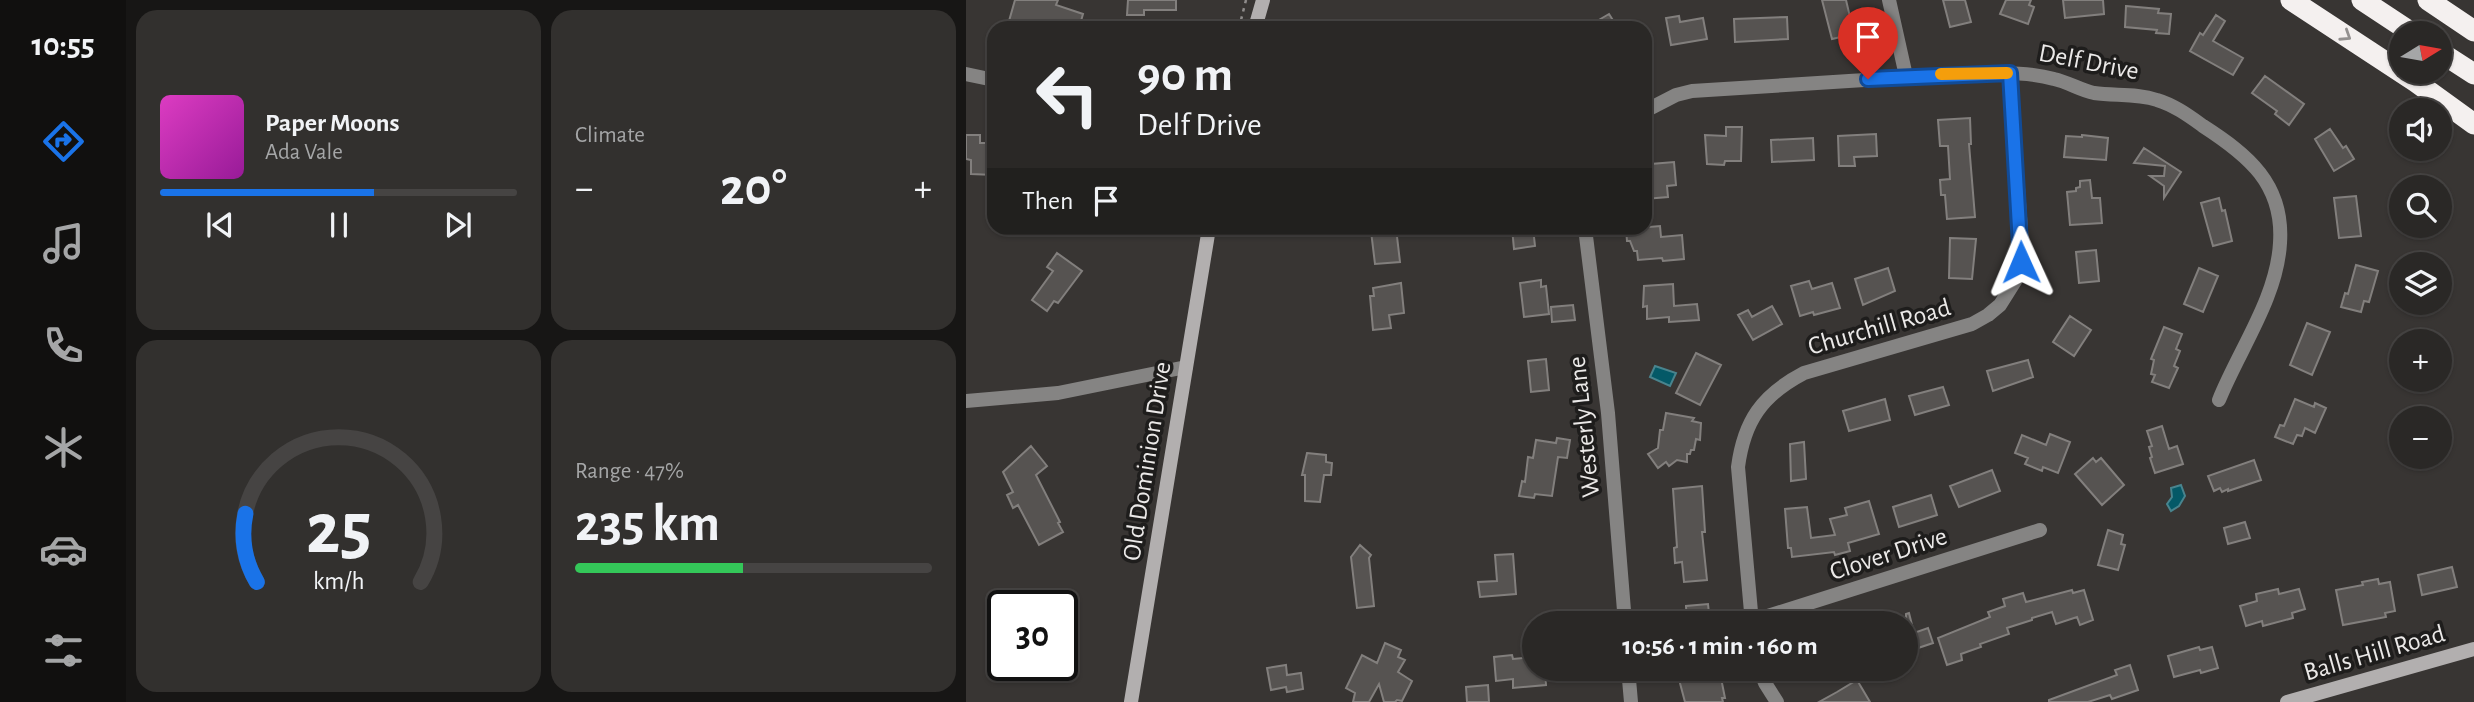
<!DOCTYPE html>
<html lang="en">
<head>
<meta charset="utf-8">
<style>
  body { margin:0; font-family:"Alegreya Sans",sans-serif; background:#32302e; color:#f1f3f6; height:100vh; display:flex; flex-direction:column; font-size:26px; white-space:nowrap }
  * { box-sizing:border-box; margin:0 }
  p { font-size:23px; color:#a5a6a7 }
  .icon { flex:none; width:38px; height:38px; fill:none; stroke:currentColor; stroke-width:2; stroke-linecap:round; stroke-linejoin:round }
  .map { position:relative; flex:1; overflow:hidden }
  .details { display:flex; flex-direction:column; gap:10px; padding:10px; background:#171615; width:840px }
  .details>* { flex:none }
  .guide { position:absolute; left:21px; top:21px; width:665px; height:214px; border-radius:21px; box-shadow:0 2px 5px #0004,0 0 0 2px #464443; background:#2a2826; color:#f1f3f6; overflow:hidden }
  .needle { width:46px; rotate:79deg }
  .controls { position:absolute; left:1423px; top:21px; display:grid; gap:14px }
  .controls a { display:grid; place-items:center; width:63px; height:63px; border-radius:50%; background:#2a2826; box-shadow:0 2px 5px #0004,0 0 0 2px #464443; font-size:35px }
  .speed { position:absolute; left:21px; top:590px; display:flex; gap:14px; font-size:35px; font-weight:700; text-align:center }
  .speed>* { display:grid; place-content:center; width:91px; height:91px; border-radius:50%; background:#2a2826; box-shadow:0 2px 5px #0004,0 0 0 2px #464443; line-height:1 }
  .speed .limit { border:4px solid #111; border-radius:10px; background:#fff; color:#111 }
  .pin { position:absolute; display:grid; place-items:center; width:60px; height:60px; color:#fff; margin:-72px -30px; border-radius:50% 50% 50% 0; rotate:-45deg; box-shadow:0 0 7px #0007 }
  .pin .icon { rotate:45deg }
  .me { position:absolute; width:77px; margin:-38px; rotate:359deg; stroke-linejoin:round; filter:drop-shadow(0 0 5px #0008) }
  .turn { display:flex; align-items:center; gap:24px; height:147px; padding:0 35px; font-size:32px }
  .turn .icon { width:91px; height:91px; stroke-width:2.5 }
  .turn b { display:block; font-size:49px; line-height:60px }
  .then { display:flex; align-items:center; height:66px; padding:0 35px; background:#0003; gap:14px; font-size:26px }
  .big { font-size:52px; font-weight:600; line-height:1.1 }
  .details .widget { flex:1; display:flex; flex-direction:column; justify-content:center; gap:10px; min-width:0; padding:0 24px; border-radius:21px; background:#32302e }
  .details .dial { align-items:center; gap:0 }
  .dial svg { height:182px; overflow:visible; fill:none; stroke:#464443; stroke-width:7; stroke-linecap:round; text-anchor:middle }
  .dial text { fill:#f1f3f6; stroke:none }
  .song { display:flex; align-items:center; gap:21px }
  .cover { width:84px; height:84px; border-radius:10px; background:linear-gradient(135deg,hsl(310 70% 55%),hsl(300 70% 35%)) }
  .played { height:7px; border-radius:4px; background:linear-gradient(90deg,#1a73e8 60%,#464443 60%) }
  .keys { display:flex; justify-content:space-around; direction:ltr }
  .heat { display:flex; justify-content:space-between; align-items:center; font-size:38px; direction:ltr }
  .charge { height:10px; border-radius:5px; background:linear-gradient(90deg,#34c759 47%,#464443 0) }
  .details .tiles { flex:1; display:grid; gap:10px; grid-template-columns:repeat(2,1fr) }
  .trip { position:absolute; left:556px; top:611px; width:396px; height:70px; border-radius:35px; background:#2a2826; box-shadow:0 2px 5px #0004,0 0 0 2px #464443; font-weight:600; line-height:70px; text-align:center }
  main { display:flex; flex:1; min-height:0 }
  .menu { display:flex; flex-direction:column; width:126px; justify-content:space-around; align-items:center; background:#11100f; color:#a5a6a7 }
  .menu .icon { width:49px; height:49px }
  .menu .active { color:#1a73e8 }
  .menu b { font-size:32px; color:#f1f3f6 }
  .map>svg:first-child { display:block }
</style>
</head>
<body>
<main>
<nav class="menu">
<b>10:55</b>
<svg class="icon active" aria-label="directions" viewBox="0 0 24 24"><path d="M12 3l9 9-9 9-9-9zM9 14v-3h6M13 9l2 2-2 2"/></svg>
<svg class="icon" aria-label="music" viewBox="0 0 24 24"><path d="M9 18V5l10-2v13"/><circle cx="6" cy="18" r="3"/><circle cx="16" cy="16" r="3"/></svg>
<svg class="icon" aria-label="phone" viewBox="0 0 24 24"><path d="M5 4h4l2 5-3 2q2 4 5 5l2-3 5 2v4C11 20 4 13 5 4z"/></svg>
<svg class="icon" aria-label="climate" viewBox="0 0 24 24"><path d="M12 3v18M4 7l16 10M4 17L20 7"/></svg>
<svg class="icon" aria-label="car" viewBox="0 0 24 24"><path d="M5 17H2v-5l4-1 3-4h7l3 4 3 1v5h-3M9 17h6M6 11h13"/><circle cx="7" cy="17" r="2"/><circle cx="17" cy="17" r="2"/></svg>
<svg class="icon" aria-label="filters" viewBox="0 0 24 24"><path d="M4 7h16M4 17h16"/><circle cx="9" cy="7" r="2"/><circle cx="15" cy="17" r="2"/></svg>
</nav>
<section class="details">
<div class="tiles">
<div class="widget">
<div class="song"><i class="cover"></i><div><b>Paper Moons</b><p>Ada Vale</p></div></div>
<div class="played"></div>
<div class="keys"><svg class="icon" aria-label="previous" viewBox="0 0 24 24"><path d="M18 5L8 12l10 7zM5 5v14"/></svg><svg class="icon" aria-label="pause" viewBox="0 0 24 24"><path d="M8 5v14M16 5v14"/></svg><svg class="icon" aria-label="next" viewBox="0 0 24 24"><path d="M6 5l10 7-10 7zM19 5v14"/></svg></div>
</div>
<div class="widget"><p>Climate</p>
<div class="heat"><a>−</a><b class="big">20°</b><a>+</a></div>
</div>
<div class="widget dial"><svg viewBox="0 0 100 80">
<path d="M14 69A42 42 0 1 1 86 69"/>
<path d="M14 69A42 42 0 0 1 9 39" stroke="#1a73e8"/>
<text x="50" y="56" font-size="32" font-weight="700">25</text>
<text x="50" y="72" font-size="11">km/h</text>
</svg></div>
<div class="widget"><p>Range · 47%</p><b class="big">235 km</b><div class="charge"></div></div>
</div>
</section>
<div class="map">
<svg width="1508" height="702" viewBox="0 0 1508 702">
  <rect width="100%" height="100%" fill="#383533"/>
  <!-- water -->
  <path fill="#045967" stroke="#49848e" stroke-width="2" d="M689,366L710,373L704,386L684,377Z
    M1215,485L1219,496L1213,506L1205,511L1201,504L1206,497L1205,488Z"/>
  <!-- building -->
  <path fill="#565351" stroke="#827f7d" stroke-width="2" d="M49,0H92L90,5L117,14L113,28H41Z
    M162,0H210V10H178V15H161Z
    M856,0H880L888,34L866,39Z
    M977,0H999L1005,22L984,27Z
    M1040,0H1065L1063,5L1068,7L1062,24L1034,14Z
    M1097,0H1137L1138,14L1099,18Z
    M1160,6L1193,9L1192,13L1205,14L1203,34L1190,33L1191,30L1159,27Z
    M643,14L650,25L644,28H635L631,21Z
    M1250,15L1259,21L1247,41L1277,58L1267,75L1224,51L1234,33L1237,35Z
    M713,16L714,22L737,18L741,39L705,45L700,18Z
    M821,17L822,39L769,42L768,19Z
    M1299,76L1338,104L1323,125L1309,114L1311,111L1286,93Z
    M1004,118L1005,144H1003L1009,217L981,219L979,195H975L974,180L984,179L982,146H974L972,120Z
    M760,127H776L775,161H759L758,165L741,164L739,135L760,136Z
    M1364,129L1377,148L1380,146L1388,159L1368,171L1349,139Z
    M910,134L911,156L888,157L889,166H873L872,136Z
    M0,135H14V143H28V175L5,174V160L0,159Z
    M1116,135L1142,138L1140,160L1098,157L1100,136L1116,137Z
    M847,138L848,160L806,162L805,140Z
    M1178,148L1215,172L1198,198V186L1184,176H1198L1199,166L1168,163Z
    M708,162L710,185L701,186L702,197L679,199V173H686L685,164Z
    M1124,180L1126,198H1134L1136,223L1104,225L1101,192L1110,191V188L1114,187V181Z
    M1390,196L1395,236L1373,238L1368,198Z
    M1253,198L1256,211L1259,210L1266,241L1247,246L1235,203Z
    M694,226L695,237L716,235L718,259L697,261L696,258L672,260L671,251H668L664,241H661L660,229Z
    M408,228H430L434,262L409,264L405,231H408Z
    M546,228H567L569,246L548,249Z
    M984,238L1010,239L1006,279L983,278Z
    M1130,250L1133,281L1113,283L1110,252Z
    M91,253L116,271L92,303L88,301L81,311L66,300L87,271L81,267Z
    M1390,265L1412,271L1403,302L1398,301L1395,312L1375,307L1379,293L1382,294Z
    M922,268L929,291L897,305L889,279Z
    M1233,268L1252,276L1237,312L1218,304Z
    M575,280V287L580,286L583,314L558,317L554,283Z
    M843,281L846,289L866,283L874,308L848,315L847,312L834,316L825,286Z
    M435,283L438,313L423,315L425,328L407,330L404,296H408L407,288Z
    M707,284L708,306L731,304L733,320L703,322V317L681,319V306L677,307L678,286Z
    M607,305L609,320L586,322L585,307Z
    M806,306L816,324L787,340L772,315L782,310L786,317Z
    M1104,316L1125,330L1108,356L1087,342Z
    M1341,323L1364,332L1346,375L1324,365Z
    M1198,327L1216,334L1210,349L1214,351L1208,366L1212,368L1203,388L1186,382L1189,375L1185,374L1188,360L1185,359Z
    M730,353L755,365L734,405L710,393Z
    M580,359L583,390L565,392L562,361Z
    M1062,360L1067,377L1027,391L1021,371Z
    M977,387L983,405L949,415L943,396Z
    M919,399L924,420L883,431L877,411Z
    M1329,399L1348,407L1349,403L1360,408L1349,433L1339,428L1336,436L1331,435L1327,444L1309,437L1314,425L1318,426Z
    M700,413L728,418L726,421L735,423L734,440L730,439L728,450H725L724,454H721V462L711,460L703,466L700,462L692,468L682,454L692,448L694,430H697Z
    M1196,426L1203,449L1211,446L1217,464L1189,473L1184,458L1186,457L1183,447L1186,446L1181,431Z
    M1084,434L1104,442L1092,473L1077,467L1076,471L1059,464L1062,458L1049,453L1056,435L1080,445Z
    M591,438L604,440L601,458L592,457L586,496L569,494L568,498L553,496L556,481L559,482L562,457L567,458L570,440L590,443Z
    M838,442L840,479L825,481L824,444Z
    M65,446L81,466L70,475L94,522L92,523L97,532L73,545L52,505L47,508L41,495L47,492L37,472Z
    M341,453L360,455V462L366,463L365,475H358L354,502L339,501V475H336Z
    M1127,458L1130,462L1135,458L1158,485L1136,505L1109,474Z
    M1288,460L1295,480L1262,491V489L1256,492L1254,488L1248,491L1242,476Z
    M1026,470L1034,491L993,507L984,486Z
    M736,486L739,532H736L741,580L718,582L716,562L709,563L708,548L711,547L707,489Z
    M965,495L971,515L933,527L927,507Z
    M903,501L913,534L882,543L884,551L869,555L868,552L826,557L825,548H822L819,509L841,507L845,538L869,535L864,519L881,515L879,508Z
    M1279,522L1284,538L1262,544L1258,528Z
    M1142,530L1157,535L1155,544L1159,545L1152,570L1132,565Z
    M394,545L405,555L403,558L408,606L391,608L385,557Z
    M547,554L550,594L514,597L512,582L531,581L529,555Z
    M1486,567L1491,587L1456,595L1452,575Z
    M1412,579L1413,584L1424,582L1429,611L1419,613L1420,617L1377,625L1370,590L1397,585L1396,582Z
    M1312,589L1313,594L1333,589L1339,609L1326,613L1327,618L1297,626L1296,621L1280,626L1274,606L1291,601L1290,594Z
    M1106,590L1107,593L1118,590L1127,620L1114,625L1111,617L1090,624L1086,612L1066,618V620L1041,628L1043,634L1014,644L1015,647L995,654L996,660L981,665L972,638L1024,617L1022,612L1039,606L1037,599L1057,593L1060,602Z
    M742,604L744,623H721L720,606Z
    M943,613L948,633L962,628L967,643L940,652V614Z
    M419,643L435,650L432,657L439,660L432,672L446,681L436,701L431,700L429,702H418L413,684L403,702H387L389,693L380,688L396,655L411,663Z
    M1233,647L1234,650L1246,647L1252,668L1235,673L1234,670L1208,677L1202,656Z
    M546,655L547,659L569,657V668H579L580,685L547,688V679L530,681L528,657Z
    M320,665L321,675L335,673L337,689L321,692L320,687L305,690L301,668Z
    M1164,665L1172,690L1146,699L1144,695L1122,702H1083V700L1151,675L1149,670Z
    M724,668H753L759,698H756L757,702H719L711,672Z
    M891,680L904,702H853L871,692Z
    M522,685L523,702H501L500,687Z"/>
  <g fill="none" stroke-linecap="round" stroke-linejoin="round">
    <!-- path -->
    <path stroke="#8f8c8b" stroke-width="2.5" stroke-dasharray="3.5 5" stroke-linecap="butt" d="M273,28L280,0"/>
    <!-- street -->
    <path stroke="#858483" stroke-width="14" d="M923,0L940,76
      M0,74L28,80
      M679,111L710,95L726,91L1009,73C1035,73 1063,72 1088,79C1102,82 1114,90 1128,93C1149,96 1171,93 1191,100C1208,105 1223,116 1237,126C1282,155 1318,184 1314,243C1311,298 1273,350 1253,400
      M619,228L642,413L659,623
      M0,401L92,393L220,367
      M786,621L1074,530
      M786,623L772,467C778,421 796,395 838,373L1006,324L1022,315L1034,305L1051,278L1055,262L1056,245L1044,73
      M662,668L665,702
      M793,668L799,683L811,702"/>
    <!-- secondary -->
    <path stroke="#b2afaf" stroke-width="14" d="M289,28L297,0
      M165,702L243,228
      M1321,702L1508,649"/>
    <!-- highway -->
    <path stroke="#f4f0ef" stroke-width="21" d="M1325,0L1450,82L1508,124
      M1396,0L1446,33
      M1462,0L1508,31
      M1474,52L1508,74"/>
  </g>
  <!-- one-way arrows -->
  <defs><path id="oneway-chevron" d="M-2-3.5L2.5 0L-2 3.5" fill="none" stroke-width="1.6" stroke-linecap="round" stroke-linejoin="round" transform="scale(1.75)"/></defs>
  <use stroke="#949190" href="#oneway-chevron" transform="translate(1380 36) rotate(33)"/>
  <g fill="none" stroke-linecap="round" stroke-linejoin="round">
    <!-- route casing -->
    <g stroke="#114b97" stroke-width="18">
      <path id="route" d="M902,79L1044,73L1055,262"/>
    </g>
    <!-- route -->
    <use href="#route" stroke="#1a73e8" stroke-width="12"/>
    <!-- slow -->
    <path stroke="#f59e0b" stroke-width="12" d="M975,74L1041,73"/>
  </g>
  <g text-anchor="middle" stroke-width="7" stroke-linejoin="round" paint-order="stroke">
    <!-- street labels -->
    <g font-size="26" fill="#ebe9e8" stroke="#1e1d1c">
      <text transform="translate(1123 61) rotate(11)" y="9">Delf Drive</text>
      <text transform="translate(913 326) rotate(-16)" y="9">Churchill Road</text>
      <text transform="translate(617 427) rotate(-96)" y="9">Westerly Lane</text>
      <text transform="translate(180 461) rotate(-81)" y="9">Old Dominion Drive</text>
      <text transform="translate(922 553) rotate(-18)" y="9">Clover Drive</text>
      <text transform="translate(1408 652) rotate(-16)" y="9">Balls Hill Road</text>
    </g>
  </g>
</svg>
<div class="controls">
<a><svg class="needle" viewBox="-14 -14 28 28"><path d="M0-13l5 13h-10z" fill="#e53935"/><path d="M0 13l5-13h-10z" fill="#a5a6a7"/></svg></a>
<a><svg class="icon" aria-label="sound" viewBox="0 0 24 24"><path d="M4 9h4l5-4v14l-5-4H4zM17 9q2 3 0 6"/></svg></a>
<a><svg class="icon" aria-label="search" viewBox="0 0 24 24"><circle cx="10" cy="10" r="6"/><path d="M15 15l6 6"/></svg></a>
<a><svg class="icon" aria-label="layers" viewBox="0 0 24 24"><path d="M12 4l9 5-9 5-9-5zM3 14l9 5 9-5"/></svg></a>
<a>+</a>
<a>−</a>
</div>
<div class="speed"><div class="limit">30</div></div>
<div class="pin" style="left:902px;top:79px;background:#d93025"><svg class="icon" aria-label="arrive" viewBox="0 0 24 24"><path d="M6 21V4h12l-3 4 3 4H6"/></svg></div>
<svg class="me" style="left:1055px;top:262px" viewBox="-20 -20 40 40"><path d="M0-17L14 15 0 8-14 15z" fill="#1a73e8" stroke="#fff" stroke-width="4"/></svg>
<div class="trip">10:56 · 1 min · 160 m</div>
<div class="guide">
<div class="turn"><svg class="icon" aria-label="left" viewBox="0 0 24 24"><path d="M17 20v-9H6M10 6l-5 5 5 5"/></svg><div><b>90 m</b>Delf Drive</div></div>
<div class="then">Then<svg class="icon" aria-label="arrive" viewBox="0 0 24 24"><path d="M6 21V4h12l-3 4 3 4H6"/></svg></div>
</div>
</div>
</main>
</body>
</html>
